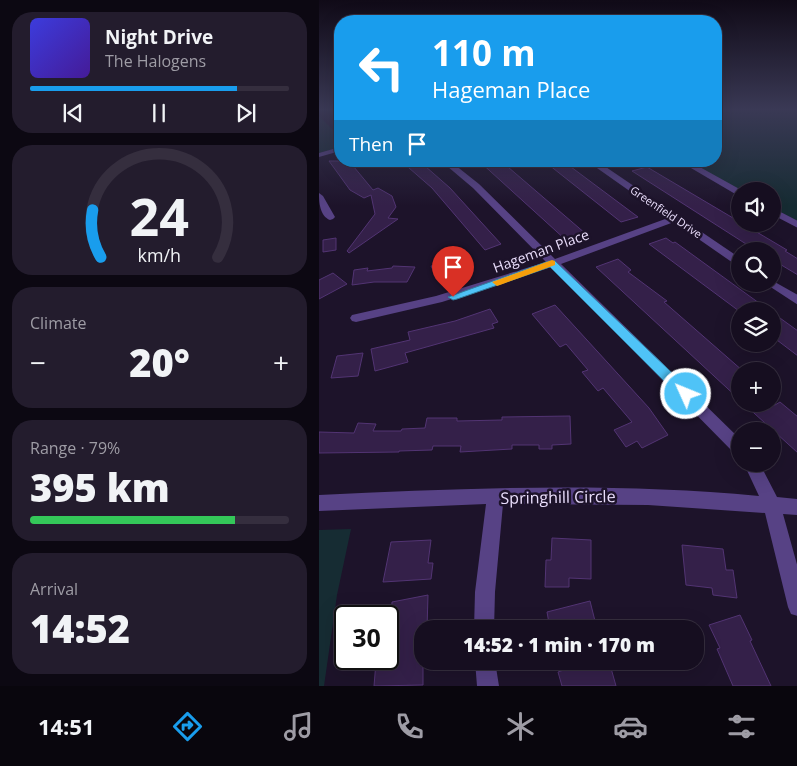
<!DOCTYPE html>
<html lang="en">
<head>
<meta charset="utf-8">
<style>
  body { margin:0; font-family:"Open Sans",sans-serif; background:#231c2d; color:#f1f3f6; height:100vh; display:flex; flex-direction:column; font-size:19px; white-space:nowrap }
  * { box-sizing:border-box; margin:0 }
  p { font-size:16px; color:#9e9ca5 }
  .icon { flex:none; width:28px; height:28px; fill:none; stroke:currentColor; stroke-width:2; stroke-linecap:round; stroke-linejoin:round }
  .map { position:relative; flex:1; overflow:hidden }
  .sheet { display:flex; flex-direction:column; gap:12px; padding:12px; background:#0c0812; width:319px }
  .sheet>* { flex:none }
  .hud { position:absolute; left:15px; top:15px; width:388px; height:152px; border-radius:20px; box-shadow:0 5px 20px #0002,0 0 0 1px #352e3e; background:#199ded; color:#fff; overflow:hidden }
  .buttons { position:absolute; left:412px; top:182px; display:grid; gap:10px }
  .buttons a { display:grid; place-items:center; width:50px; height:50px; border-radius:50%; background:#160e20; box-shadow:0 5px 20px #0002,0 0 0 1px #352e3e; font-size:25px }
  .speed { position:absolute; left:15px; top:605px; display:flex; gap:10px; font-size:25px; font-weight:700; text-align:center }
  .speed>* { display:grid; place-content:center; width:65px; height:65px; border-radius:50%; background:#160e20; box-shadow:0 5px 20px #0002,0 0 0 1px #352e3e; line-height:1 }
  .speed .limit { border:2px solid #111; border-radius:8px; background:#fff; color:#111 }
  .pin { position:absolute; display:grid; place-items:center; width:42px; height:42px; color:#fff; margin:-51px -21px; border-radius:50% 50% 50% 0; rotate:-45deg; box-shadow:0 0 5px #0007 }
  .pin .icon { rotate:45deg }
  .me { position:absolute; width:55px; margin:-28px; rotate:314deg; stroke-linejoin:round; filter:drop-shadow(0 0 4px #0008) }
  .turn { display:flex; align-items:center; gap:18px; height:105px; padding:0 15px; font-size:22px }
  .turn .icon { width:65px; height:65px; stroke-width:2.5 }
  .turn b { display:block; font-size:35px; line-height:42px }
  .then { display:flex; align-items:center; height:48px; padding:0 15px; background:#0003; gap:10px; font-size:19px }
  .big { font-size:38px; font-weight:800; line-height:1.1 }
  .sheet .tile { flex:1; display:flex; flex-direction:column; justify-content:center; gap:8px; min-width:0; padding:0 18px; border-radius:20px; background:#231c2d }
  .sheet .dial { align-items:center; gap:0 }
  .dial svg { height:130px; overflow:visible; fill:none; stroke:#352e3e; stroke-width:7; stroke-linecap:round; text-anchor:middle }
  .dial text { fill:#f1f3f6; stroke:none }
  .song { display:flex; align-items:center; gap:15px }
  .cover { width:60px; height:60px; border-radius:8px; background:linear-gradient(135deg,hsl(240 70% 55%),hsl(260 70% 35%)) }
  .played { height:5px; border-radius:2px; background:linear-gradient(90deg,#199ded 80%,#352e3e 80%) }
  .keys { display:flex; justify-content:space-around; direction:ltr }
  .heat { display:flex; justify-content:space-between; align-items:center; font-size:28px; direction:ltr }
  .charge { height:8px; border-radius:4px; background:linear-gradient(90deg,#34c759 79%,#352e3e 0) }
  .trip { position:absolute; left:95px; top:620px; width:290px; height:50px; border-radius:20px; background:#160e20; box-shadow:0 5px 20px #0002,0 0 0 1px #352e3e; font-weight:800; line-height:50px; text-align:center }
  .tab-bar { display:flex; height:80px; justify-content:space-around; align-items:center; background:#09060d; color:#9e9ca5 }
  .tab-bar .icon { width:35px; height:35px }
  .tab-bar .on { color:#199ded }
  .tab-bar b { font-size:22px; color:#f1f3f6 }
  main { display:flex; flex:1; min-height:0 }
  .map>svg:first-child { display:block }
</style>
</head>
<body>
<main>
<section class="sheet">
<div class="tile">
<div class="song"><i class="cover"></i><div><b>Night Drive</b><p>The Halogens</p></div></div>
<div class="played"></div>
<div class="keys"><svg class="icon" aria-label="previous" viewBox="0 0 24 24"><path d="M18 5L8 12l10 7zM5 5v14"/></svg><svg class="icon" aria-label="pause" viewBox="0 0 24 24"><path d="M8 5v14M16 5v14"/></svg><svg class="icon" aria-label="next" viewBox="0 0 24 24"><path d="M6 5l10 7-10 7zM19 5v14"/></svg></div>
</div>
<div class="tile dial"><svg viewBox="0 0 100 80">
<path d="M14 69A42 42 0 1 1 86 69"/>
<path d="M14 69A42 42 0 0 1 9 40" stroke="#199ded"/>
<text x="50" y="56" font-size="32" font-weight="700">24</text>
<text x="50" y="72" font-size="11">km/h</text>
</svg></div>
<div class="tile"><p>Climate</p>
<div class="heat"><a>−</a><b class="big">20°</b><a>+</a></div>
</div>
<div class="tile"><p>Range · 79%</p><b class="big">395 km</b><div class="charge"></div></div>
<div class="tile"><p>Arrival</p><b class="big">14:52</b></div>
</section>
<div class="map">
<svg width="479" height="686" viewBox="0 0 479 686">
  <rect width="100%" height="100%" fill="#1d132a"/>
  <!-- green -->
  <path fill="#162c33" d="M396,110H478V221L454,208V191H423L369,161H396Z
    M0,116L21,137V147L0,153Z
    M32,529L18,595L5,686H0V530Z"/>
  <!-- building -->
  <path fill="#342049" stroke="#523473" d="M10,161H30L54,190L59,188L73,196L77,207L69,218L79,219L30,253L28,251L56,214L52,195L45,198L31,190Z
    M82,161H99L106,166L131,188L182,244L166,250L113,188Z
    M160,161H182L267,234L248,241Z
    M225,161H244L319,217L302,222Z
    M328,167L468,250L466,251L479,259V275L454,260V251H438L313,171Z
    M17,238V250L4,252V240Z
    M347,238L354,243L356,242L451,311H428L425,309L420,311L330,244Z
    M299,259L312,270L309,272L348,301L345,302L424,371H418L421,374V400L277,267Z
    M124,263L126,266L135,264L140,274L119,280L112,266Z
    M74,266L96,267L88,282H55L33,285L35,270L49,268L48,271L73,268Z
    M14,273L28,284L0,299V280Z
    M236,305L330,408L349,435L323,448L318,441L307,447L295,430L313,422L284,388L279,391L263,372L269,370L247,344L241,347L213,314Z
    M171,309L179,322L173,324L175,328L86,353L89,362L56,371L52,349L91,340L89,332L136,321Z
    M454,313L479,331V356L454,337Z
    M44,353L39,376L12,378L18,356Z
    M461,402L479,417V453L425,404L456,405Z
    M251,416L252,444L233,445V449H220V445H193V449L141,452L142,446H114L113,450L80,451V452L0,453V432L35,433L39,423L57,424L54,431H82L83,429L106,428L108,418H138V421L183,420V417Z
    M233,538L272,540V579L250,578V587H226L227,560H232Z
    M112,540L109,563H114L112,579L64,582L72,542Z
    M363,545L404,549L407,570H414L418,598L394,595L393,588L367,585Z
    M109,595L108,629H104V685L55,686L57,662L69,660V622L72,621L73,602Z
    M271,601L277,625L264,629H231L228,612Z
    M421,615L433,640L431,641L452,686H414L398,649L401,648L390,625Z
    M270,661H290L297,686H243L239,672Z"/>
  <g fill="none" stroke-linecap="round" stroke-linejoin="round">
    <!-- minor -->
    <path fill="#574285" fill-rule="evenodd" d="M21,147V151L0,157V153Z
      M122,161H131L160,184L236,259L349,218L268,161H278L421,258V266L417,265L355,222L242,264L421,439V456L416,454L232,267L123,302L37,322L33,321L31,318L33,315L117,296L227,262L154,188Z
      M360,161H370L424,191H421V196L418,195Z
      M0,193L4,196L16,217L14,219L11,220C1,216 0,203 0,193Z
      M454,208L479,221V228L454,215Z
      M454,281L479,295V305L447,284H454Z
      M425,464H441L458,497L479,499V515L464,514L479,568V616L472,614L469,607L446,513L329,505L184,504L176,592L175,629H155L156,592L167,504L0,511V495C146,488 294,482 440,496Z
      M156,661H176L180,686H158Z"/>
  </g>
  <!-- sky -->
  <linearGradient id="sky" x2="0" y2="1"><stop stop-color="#100a17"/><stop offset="0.53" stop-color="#3a3955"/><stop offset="1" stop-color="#3a3955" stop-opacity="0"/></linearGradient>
  <rect width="479" height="206" fill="url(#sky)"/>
  <!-- route -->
  <path fill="#4fc3f7" stroke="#337fa1" d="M230,261H236L371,390L373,394L371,398H362L231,267L138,299L134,300L129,297Z"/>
  <!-- slow -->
  <path fill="#f59e0b" d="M233,260L236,261V265L181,285L178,286L173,282Z"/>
  <g text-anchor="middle" stroke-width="5" stroke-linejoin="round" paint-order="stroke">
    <!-- far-street labels -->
    <g font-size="11" fill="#eadefc" stroke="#1d132a">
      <text transform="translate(347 212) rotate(34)" y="4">Greenfield Drive</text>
    </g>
    <!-- street labels -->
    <g font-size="14" fill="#eadefc" stroke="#1d132a">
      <text transform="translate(222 251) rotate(-20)" y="5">Hageman Place</text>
    </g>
    <!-- near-street labels -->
    <g font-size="16" fill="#eadefc" stroke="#1d132a">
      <text transform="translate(239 497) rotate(-1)" y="6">Springhill Circle</text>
    </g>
  </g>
</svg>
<div class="buttons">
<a><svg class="icon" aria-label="sound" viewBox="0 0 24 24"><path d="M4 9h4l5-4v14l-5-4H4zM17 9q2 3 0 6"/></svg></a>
<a><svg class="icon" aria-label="search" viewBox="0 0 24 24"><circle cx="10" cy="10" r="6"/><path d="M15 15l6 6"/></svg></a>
<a><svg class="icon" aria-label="layers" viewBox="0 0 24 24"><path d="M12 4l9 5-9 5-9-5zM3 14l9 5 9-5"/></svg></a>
<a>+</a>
<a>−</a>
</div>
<div class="speed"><div class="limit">30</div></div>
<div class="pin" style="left:134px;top:297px;background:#d93025"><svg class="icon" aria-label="arrive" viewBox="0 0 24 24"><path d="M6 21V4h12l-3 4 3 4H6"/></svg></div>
<svg class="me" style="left:367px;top:394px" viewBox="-20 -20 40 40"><circle r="17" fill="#4fc3f7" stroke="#fff" stroke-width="3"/><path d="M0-11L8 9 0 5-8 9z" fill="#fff"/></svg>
<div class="trip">14:52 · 1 min · 170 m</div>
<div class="hud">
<div class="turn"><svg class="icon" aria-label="left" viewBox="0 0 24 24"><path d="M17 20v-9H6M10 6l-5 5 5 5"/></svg><div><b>110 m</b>Hageman Place</div></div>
<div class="then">Then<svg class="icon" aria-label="arrive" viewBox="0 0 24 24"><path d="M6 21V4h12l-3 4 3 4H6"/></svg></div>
</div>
</div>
</main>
<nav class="tab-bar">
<b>14:51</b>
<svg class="icon on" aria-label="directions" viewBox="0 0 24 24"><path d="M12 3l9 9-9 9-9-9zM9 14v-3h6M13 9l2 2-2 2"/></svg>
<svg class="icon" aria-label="music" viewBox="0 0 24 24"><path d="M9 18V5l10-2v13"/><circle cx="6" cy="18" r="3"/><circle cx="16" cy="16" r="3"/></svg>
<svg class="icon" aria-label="phone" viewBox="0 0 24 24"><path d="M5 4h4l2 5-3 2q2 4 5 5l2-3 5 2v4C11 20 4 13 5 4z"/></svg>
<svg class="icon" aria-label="climate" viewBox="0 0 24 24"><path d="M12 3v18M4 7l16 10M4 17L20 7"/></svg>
<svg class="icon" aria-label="car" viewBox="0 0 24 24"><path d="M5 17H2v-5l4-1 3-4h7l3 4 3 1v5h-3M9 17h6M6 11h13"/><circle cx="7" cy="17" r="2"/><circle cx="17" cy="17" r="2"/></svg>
<svg class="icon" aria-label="filters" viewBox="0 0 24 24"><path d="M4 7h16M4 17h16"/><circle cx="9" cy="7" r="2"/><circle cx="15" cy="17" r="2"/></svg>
</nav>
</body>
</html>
